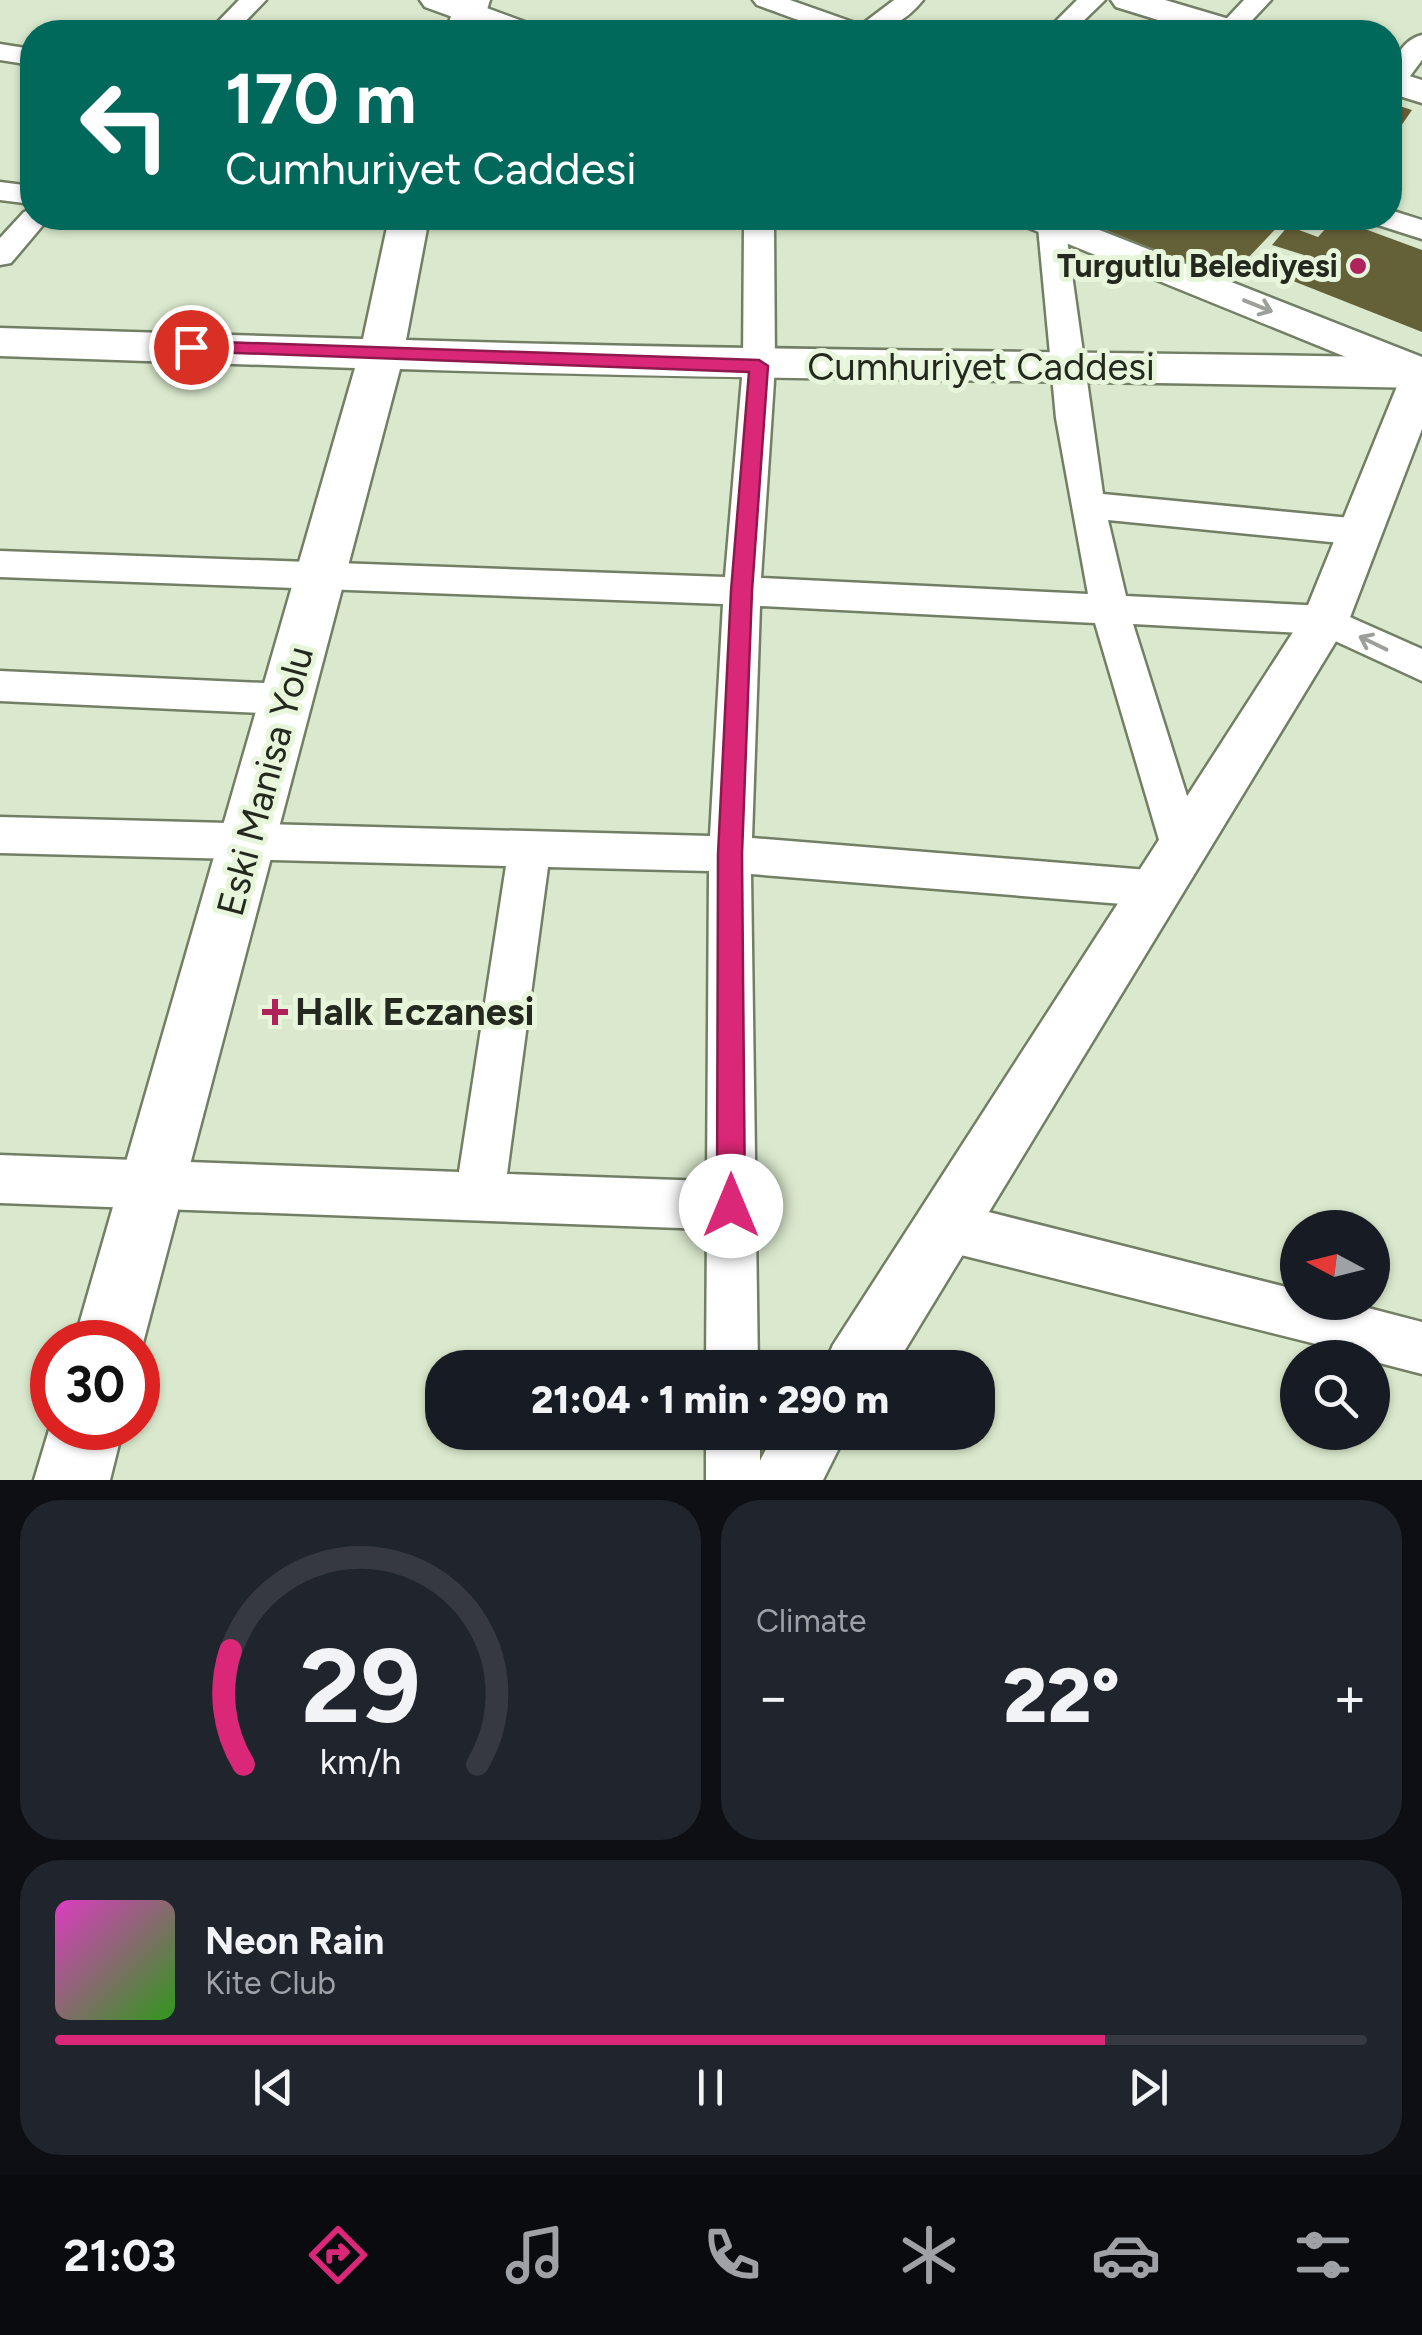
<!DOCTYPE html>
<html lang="en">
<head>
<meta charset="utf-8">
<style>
  body { margin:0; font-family:Figtree,sans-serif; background:#20242c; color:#f1f3f6; height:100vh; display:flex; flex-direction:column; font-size:38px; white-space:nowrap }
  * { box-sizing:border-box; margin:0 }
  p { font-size:32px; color:#9ea1a6 }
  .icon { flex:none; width:55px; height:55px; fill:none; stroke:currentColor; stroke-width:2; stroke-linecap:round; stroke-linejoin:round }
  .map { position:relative; height:1480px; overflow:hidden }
  .details { display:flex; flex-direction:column; gap:20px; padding:20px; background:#0d0f14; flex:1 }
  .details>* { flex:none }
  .banner { position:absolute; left:20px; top:20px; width:1382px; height:210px; border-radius:40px; box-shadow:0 2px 8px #0004; background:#00695c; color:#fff; overflow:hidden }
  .needle { width:65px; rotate:277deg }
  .buttons { position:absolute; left:1280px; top:1210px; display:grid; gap:20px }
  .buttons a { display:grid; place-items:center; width:110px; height:110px; border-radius:50%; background:#171b24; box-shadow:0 2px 8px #0004; font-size:50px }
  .speed { position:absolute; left:30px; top:1320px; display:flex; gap:20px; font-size:50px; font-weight:700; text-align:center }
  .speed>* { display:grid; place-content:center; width:130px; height:130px; border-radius:50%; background:#171b24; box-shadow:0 2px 8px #0004; line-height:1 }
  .speed .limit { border:15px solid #d22; background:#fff; color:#111 }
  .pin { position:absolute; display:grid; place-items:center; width:85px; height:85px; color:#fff; margin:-42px; border:5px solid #fff; border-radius:50%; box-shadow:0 2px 10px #0007 }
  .me { position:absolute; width:110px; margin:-55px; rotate:0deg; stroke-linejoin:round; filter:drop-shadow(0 0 8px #0008) }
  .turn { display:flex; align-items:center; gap:35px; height:210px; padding:0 40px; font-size:45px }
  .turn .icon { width:130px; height:130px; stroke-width:2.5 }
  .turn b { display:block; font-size:70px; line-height:85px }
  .big { font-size:75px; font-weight:800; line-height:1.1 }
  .details .card { flex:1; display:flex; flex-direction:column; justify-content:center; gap:15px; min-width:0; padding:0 35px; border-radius:40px; background:#20242c }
  .details .dial { align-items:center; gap:0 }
  .dial svg { height:260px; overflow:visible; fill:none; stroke:#363941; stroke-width:7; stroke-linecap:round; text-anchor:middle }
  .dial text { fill:#f1f3f6; stroke:none }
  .song { display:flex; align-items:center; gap:30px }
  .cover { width:120px; height:120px; border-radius:15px; background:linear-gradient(135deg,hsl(310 70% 55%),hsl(110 70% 35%)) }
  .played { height:10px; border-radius:5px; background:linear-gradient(90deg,#db2777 80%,#363941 80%) }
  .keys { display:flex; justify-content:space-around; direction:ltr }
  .heat { display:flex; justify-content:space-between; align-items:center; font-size:55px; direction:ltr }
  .details .tiles { flex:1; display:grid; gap:20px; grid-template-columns:1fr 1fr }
  .card:last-child { grid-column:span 2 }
  .trip { position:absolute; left:425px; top:1350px; width:570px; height:100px; border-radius:40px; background:#171b24; box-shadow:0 2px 8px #0004; font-weight:800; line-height:100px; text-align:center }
  .dock { display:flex; height:160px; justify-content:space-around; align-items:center; background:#090b0e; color:#9ea1a6 }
  .dock .icon { width:70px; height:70px }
  .dock .current { color:#db2777 }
  .dock b { font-size:45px; color:#f1f3f6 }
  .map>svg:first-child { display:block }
</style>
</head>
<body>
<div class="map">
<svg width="1422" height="1480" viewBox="0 0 1422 1480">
  <rect width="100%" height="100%" fill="#dae9cd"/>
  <!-- building -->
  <path fill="#646139" d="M1390,103L1412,110L1390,142Z
    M1076,218H1286L1228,279Z
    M1335,218L1422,250V332L1283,277L1304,255L1272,245L1288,226L1318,237Z"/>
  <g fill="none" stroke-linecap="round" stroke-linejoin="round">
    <!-- minor casing -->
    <g stroke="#727f65" stroke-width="5">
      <path id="minor" d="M239,0H266L235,32H208Z
        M753,0H790L861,25L894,0H923C878,57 813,25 757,5Z
        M1077,0H1105L1072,32H1045Z
        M1244,0H1271L1241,32H1214Z
        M1422,35V60L1401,88L1390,90C1390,68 1398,41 1422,35Z
        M0,44L32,49V65L0,60Z
        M0,182L32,186V204L0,200Z
        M32,209V218H49L11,263L0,265V238L24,212Z
        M1390,210L1422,220V239L1375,224L1370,218H1390Z
        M711,218H1064L1103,494L1361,519L1374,523L1379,532L1374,541L1361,545L1108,520L1126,596L1325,606L1422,649V681L1320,634L1133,624L1204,850L1198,863L1183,868L1168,863L1162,850L1095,623L760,606L752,838L1160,871L1175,876L1181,889L1175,902L1160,907L751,874L758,1368H706L707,1229L0,1203V1155L459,1172L506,866L0,853V817L710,836L723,604L0,577V551L725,577L743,366L744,227L715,224ZM774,227H1038L1056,418L1088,594L761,578L775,366ZM548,867L709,871L707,1181L507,1174Z
        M0,671L285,684L299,688L305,699L299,710L285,714L0,701Z
        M945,1201L1298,1290V1302H1345L1422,1322V1374L1372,1361V1358L945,1251L927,1243L920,1226L927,1209Z
        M706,1432H760V1480H706Z"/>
    </g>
    <!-- tertiary casing -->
    <g stroke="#727f65" stroke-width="5">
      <path id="tertiary" d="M420,0H465L533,25L538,32H494L425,7Z
        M1018,218H1069L1422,357V429L1349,620L894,1368H823L833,1345L1304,615L1400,379L1024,226Z
        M775,1432H847L823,1480H750Z"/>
    </g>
    <!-- secondary casing -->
    <g stroke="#727f65" stroke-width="5">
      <path id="secondary" d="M456,0H490L480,32H446Z
        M1111,0H1165L1246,24L1251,32H1197L1116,7Z
        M1390,70L1422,80V103L1390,93Z
        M389,218H429L406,340C745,351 1083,351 1422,358V388C1081,380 741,380 400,369L138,1362V1342H74L355,368L0,356V328L363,339Z
        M52,1420V1428H123L110,1480H34Z"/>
    </g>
    <!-- minor -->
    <use href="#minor" fill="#fff" fill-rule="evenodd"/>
    <!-- tertiary -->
    <use href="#tertiary" fill="#fff" fill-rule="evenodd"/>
    <!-- secondary -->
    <use href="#secondary" fill="#fff" fill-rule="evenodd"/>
  </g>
  <!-- one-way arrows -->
  <defs><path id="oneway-shaft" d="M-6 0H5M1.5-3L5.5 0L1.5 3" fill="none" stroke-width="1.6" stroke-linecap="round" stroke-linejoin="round" transform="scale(2.5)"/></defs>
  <g stroke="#9c9f9a">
    <use href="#oneway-shaft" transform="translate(1258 306) rotate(22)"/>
    <use href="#oneway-shaft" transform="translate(1373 643) rotate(-154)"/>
  </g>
  <!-- route -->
  <path fill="#db2777" stroke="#8e194d" stroke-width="2.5" d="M191,341L759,360L768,366L752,591L742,854L745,1206L741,1216L731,1220L721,1216L717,1206L718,854L731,591L749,372L185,351L182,347Z"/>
  <!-- markers -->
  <g fill="#b0225c" stroke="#e7f6da" stroke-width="4">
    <circle cx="1358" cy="266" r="10"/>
    <path d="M270 997h10v10h10v10h-10v10h-10v-10h-10v-10h10z"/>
  </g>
  <g text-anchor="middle" stroke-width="10" stroke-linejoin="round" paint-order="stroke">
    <!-- far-poi labels -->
    <g font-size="32" font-weight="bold" fill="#23291e" stroke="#e7f6da" text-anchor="end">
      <text x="1338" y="277">Turgutlu Belediyesi</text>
    </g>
    <!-- street labels -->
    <g font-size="38" fill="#23291e" stroke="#e7f6da">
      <text x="981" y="380">Cumhuriyet Caddesi</text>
      <text transform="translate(265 781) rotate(-75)" y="13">Eski Manisa Yolu</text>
    </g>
    <!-- poi labels -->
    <g font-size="38" font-weight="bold" fill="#23291e" stroke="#e7f6da" text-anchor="start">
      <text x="295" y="1025">Halk Eczanesi</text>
    </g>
  </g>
</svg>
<div class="buttons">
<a><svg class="needle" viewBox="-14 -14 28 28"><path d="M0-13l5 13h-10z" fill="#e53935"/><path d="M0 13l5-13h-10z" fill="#9ea1a6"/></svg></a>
<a><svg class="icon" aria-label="search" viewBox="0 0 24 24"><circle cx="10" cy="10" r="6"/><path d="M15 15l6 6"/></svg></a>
</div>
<div class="speed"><div class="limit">30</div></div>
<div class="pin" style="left:191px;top:347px;background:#d93025"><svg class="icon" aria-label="arrive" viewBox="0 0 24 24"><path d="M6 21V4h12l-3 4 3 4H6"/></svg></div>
<svg class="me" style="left:731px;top:1206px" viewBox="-20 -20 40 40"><circle r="19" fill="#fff"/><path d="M0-13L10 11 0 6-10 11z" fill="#db2777"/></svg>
<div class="trip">21:04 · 1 min · 290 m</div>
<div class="banner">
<div class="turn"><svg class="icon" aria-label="left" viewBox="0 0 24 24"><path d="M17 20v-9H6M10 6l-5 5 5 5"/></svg><div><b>170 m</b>Cumhuriyet Caddesi</div></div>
</div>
</div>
<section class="details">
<div class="tiles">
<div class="card dial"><svg viewBox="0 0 100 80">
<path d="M14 69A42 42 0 1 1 86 69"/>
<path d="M14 69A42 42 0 0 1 10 34" stroke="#db2777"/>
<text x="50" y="56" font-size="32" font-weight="700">29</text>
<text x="50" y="72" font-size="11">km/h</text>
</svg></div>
<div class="card"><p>Climate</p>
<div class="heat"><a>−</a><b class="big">22°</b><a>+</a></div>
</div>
<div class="card">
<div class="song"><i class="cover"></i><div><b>Neon Rain</b><p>Kite Club</p></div></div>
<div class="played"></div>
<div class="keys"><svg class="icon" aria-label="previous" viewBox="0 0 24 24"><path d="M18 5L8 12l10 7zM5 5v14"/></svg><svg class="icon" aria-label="pause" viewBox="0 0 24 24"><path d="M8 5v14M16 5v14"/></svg><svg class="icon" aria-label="next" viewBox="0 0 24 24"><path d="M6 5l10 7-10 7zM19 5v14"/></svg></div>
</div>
</div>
</section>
<nav class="dock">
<b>21:03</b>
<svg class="icon current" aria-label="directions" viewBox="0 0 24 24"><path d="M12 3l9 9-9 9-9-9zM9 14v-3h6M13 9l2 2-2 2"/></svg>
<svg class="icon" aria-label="music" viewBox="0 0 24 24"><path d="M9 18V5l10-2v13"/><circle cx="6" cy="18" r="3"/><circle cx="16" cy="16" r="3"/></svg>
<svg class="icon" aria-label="phone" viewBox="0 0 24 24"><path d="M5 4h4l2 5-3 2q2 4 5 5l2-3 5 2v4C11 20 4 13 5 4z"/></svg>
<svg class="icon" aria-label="climate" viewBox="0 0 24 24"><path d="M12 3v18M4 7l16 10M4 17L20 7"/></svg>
<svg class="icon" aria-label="car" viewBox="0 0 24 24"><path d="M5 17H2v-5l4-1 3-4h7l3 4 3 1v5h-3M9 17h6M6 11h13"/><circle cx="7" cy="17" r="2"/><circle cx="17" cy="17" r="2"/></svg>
<svg class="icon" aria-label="filters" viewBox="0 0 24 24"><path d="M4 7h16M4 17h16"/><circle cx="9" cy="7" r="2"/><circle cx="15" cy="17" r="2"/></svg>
</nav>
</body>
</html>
